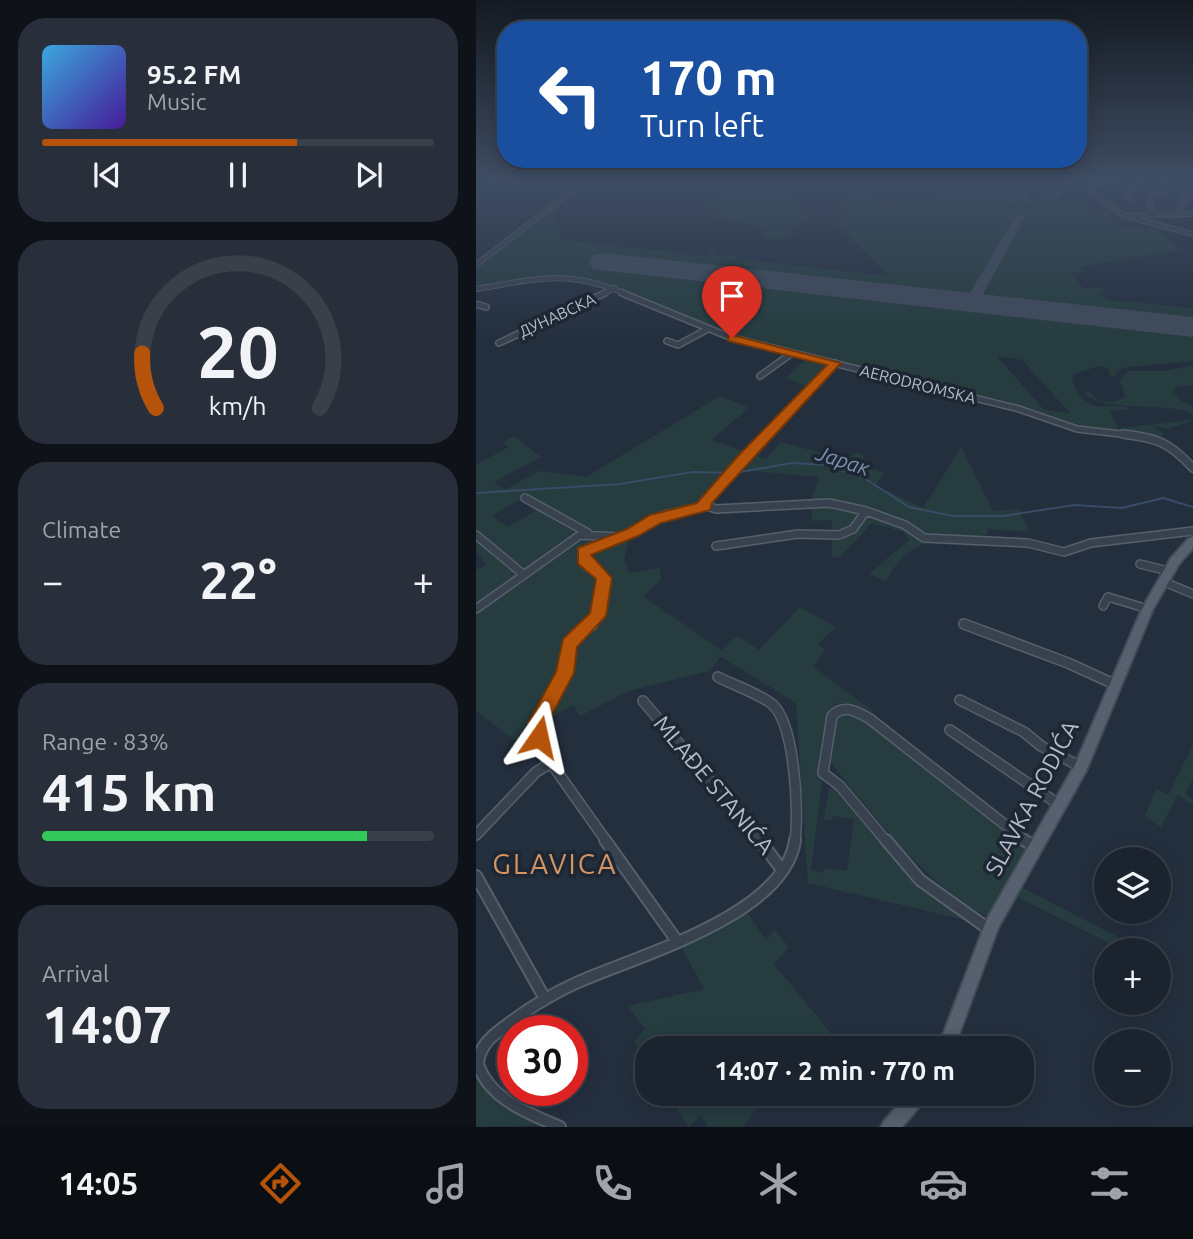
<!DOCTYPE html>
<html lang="en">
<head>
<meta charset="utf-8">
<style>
  body { margin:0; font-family:Ubuntu,sans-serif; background:#282f3a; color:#f1f3f6; height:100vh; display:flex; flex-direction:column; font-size:26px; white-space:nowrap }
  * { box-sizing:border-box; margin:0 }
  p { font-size:23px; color:#a0a4aa }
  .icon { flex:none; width:38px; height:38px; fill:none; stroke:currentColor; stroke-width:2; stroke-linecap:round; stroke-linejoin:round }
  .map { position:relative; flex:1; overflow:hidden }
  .drawer { display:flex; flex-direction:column; gap:18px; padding:18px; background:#0f1319; width:476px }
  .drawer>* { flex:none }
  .banner { position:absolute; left:21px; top:21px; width:590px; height:147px; border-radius:28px; box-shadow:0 4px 18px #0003,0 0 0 2px #39404a; background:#1a4fa0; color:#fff; overflow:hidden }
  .controls { position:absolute; left:618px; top:847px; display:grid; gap:14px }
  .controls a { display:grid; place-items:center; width:77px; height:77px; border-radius:50%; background:#1b232e; box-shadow:0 4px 18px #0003,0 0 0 2px #39404a; font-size:35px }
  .speed { position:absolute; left:21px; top:1015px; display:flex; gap:14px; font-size:35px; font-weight:700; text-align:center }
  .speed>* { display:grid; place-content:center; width:91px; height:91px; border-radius:50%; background:#1b232e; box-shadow:0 4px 18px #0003,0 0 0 2px #39404a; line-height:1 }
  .speed .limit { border:10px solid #d22; background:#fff; color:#111 }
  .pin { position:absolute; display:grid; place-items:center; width:60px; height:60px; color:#fff; margin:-72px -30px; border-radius:50% 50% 50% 0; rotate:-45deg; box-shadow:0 0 7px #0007 }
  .pin .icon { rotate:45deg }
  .me { position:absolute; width:77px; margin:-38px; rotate:11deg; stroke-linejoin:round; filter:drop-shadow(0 0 5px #0008) }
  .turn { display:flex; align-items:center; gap:24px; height:147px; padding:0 28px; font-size:32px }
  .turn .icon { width:91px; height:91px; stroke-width:2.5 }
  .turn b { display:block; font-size:49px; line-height:60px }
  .big { font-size:52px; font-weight:700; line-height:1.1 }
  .drawer .tile { flex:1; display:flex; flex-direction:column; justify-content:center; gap:10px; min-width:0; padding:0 24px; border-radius:28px; background:#282f3a }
  .drawer .dial { align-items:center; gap:0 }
  .dial svg { height:182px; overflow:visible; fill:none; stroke:#39404a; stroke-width:7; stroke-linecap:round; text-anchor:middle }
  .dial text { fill:#f1f3f6; stroke:none }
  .song { display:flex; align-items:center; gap:21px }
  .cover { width:84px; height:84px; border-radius:10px; background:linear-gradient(135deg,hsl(200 70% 55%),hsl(260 70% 35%)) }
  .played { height:7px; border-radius:4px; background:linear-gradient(90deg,#b45309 65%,#39404a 65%) }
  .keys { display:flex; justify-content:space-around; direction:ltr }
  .heat { display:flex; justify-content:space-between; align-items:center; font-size:38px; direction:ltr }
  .charge { height:10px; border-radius:5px; background:linear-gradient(90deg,#34c759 83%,#39404a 0) }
  .trip { position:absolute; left:159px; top:1036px; width:399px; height:70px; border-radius:28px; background:#1b232e; box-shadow:0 4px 18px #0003,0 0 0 2px #39404a; font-weight:700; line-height:70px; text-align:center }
  .dock { display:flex; height:112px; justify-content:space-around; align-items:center; background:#0b0e12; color:#a0a4aa }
  .dock .icon { width:49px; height:49px }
  .dock .selected { color:#b45309 }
  .dock b { font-size:32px; color:#f1f3f6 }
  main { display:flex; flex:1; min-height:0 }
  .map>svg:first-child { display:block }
</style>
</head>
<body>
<main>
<section class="drawer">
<div class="tile">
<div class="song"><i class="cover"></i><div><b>95.2 FM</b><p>Music</p></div></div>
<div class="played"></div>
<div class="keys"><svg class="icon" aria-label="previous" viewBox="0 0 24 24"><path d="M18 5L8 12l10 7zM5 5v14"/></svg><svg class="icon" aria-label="pause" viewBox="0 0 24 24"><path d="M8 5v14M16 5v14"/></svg><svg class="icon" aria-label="next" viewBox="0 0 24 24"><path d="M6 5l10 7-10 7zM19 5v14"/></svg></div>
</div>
<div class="tile dial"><svg viewBox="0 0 100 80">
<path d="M14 69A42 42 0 1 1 86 69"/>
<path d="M14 69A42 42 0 0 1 8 45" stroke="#b45309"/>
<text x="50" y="56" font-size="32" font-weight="700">20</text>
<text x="50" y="72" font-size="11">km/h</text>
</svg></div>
<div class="tile"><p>Climate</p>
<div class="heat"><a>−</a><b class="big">22°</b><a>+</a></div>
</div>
<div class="tile"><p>Range · 83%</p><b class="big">415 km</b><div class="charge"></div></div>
<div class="tile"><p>Arrival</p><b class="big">14:07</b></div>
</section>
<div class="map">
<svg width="717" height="1127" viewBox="0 0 717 1127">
  <rect width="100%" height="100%" fill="#242f3e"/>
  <!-- green -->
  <path fill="#263c3f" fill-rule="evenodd" d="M110,181H116L78,210L86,240L231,256L236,248L242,256L259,255L261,259L413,276L356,220L368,219L365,207L376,201L366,181H375L407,207L510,187L515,191L536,188L553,206L556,205L551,199L578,195L589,201L604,200L617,212L636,208L648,215L630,219C644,226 662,234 683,226L682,229L703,250L604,267L606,271L594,273L608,289L624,287L629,291L622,292L632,300L717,308V361L651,367L642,370L638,377L634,376L632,368L623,366L598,374L596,381C612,421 632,399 654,409L634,411L642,428L710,421L709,419L717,421L690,429L676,426L688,433L684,437L602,428L553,411L255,337L166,297L114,280L75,276L0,288V267ZM521,356L546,360L594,413L568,410Z
    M240,181H263L271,190L283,181H307L332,221L316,227L319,236H311L312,239L289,238L284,226L240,219L231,205L244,202L250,196Z
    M332,358L355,364L333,387L310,378Z
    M717,365V386H703L697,391L704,400L717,407V413C691,402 625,413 609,393L613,392C622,404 637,404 649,397L644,380L652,371H689Z
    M244,396L273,408L235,440L290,459L305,442L372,460L379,452L389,455L385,465L408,473L400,485L447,508L485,447L517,511L543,509L553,532L512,529L509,541C464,537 434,536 410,581L393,574L433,540L428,532L396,523L363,558L356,556V520L336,521L335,503L343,477L277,471L252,475L218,508L186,515L156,531L136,537L112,531L51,495L16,516L32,527L62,509C88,528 122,545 154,535L148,560L153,573L184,568L185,579L168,597L245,650L261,636L283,650L324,607L360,627L342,644L349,650L337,667L397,711L395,714L378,704L363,703C346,714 341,757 347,775L335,870L348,873L349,868L371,871L378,819L357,816L356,820L348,819L353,789L362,787L445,884L502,923L332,883L320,703L245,657L233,671L153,691L104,716L97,705C85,713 60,724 57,739L49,743L40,741L0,711V612L8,607L0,601V570L10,565L0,550V465L32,447L27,442L38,436L65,457L18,482L29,490L63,471L110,477Z
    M374,709L552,843L511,917C447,881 400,819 355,763L362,713Z
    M717,745V779L709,794L717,799V805L702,795L685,827L669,816L680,789L692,795Z
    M545,887L667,950H647L541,897Z
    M268,908L290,940L298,930L313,947L298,964L362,1042L355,1048H172L171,1062L158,1041L169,1029L152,1006L228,989L205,946Z
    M0,1075C13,1102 37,1111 62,1125L0,1127Z
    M192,1094H308L296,1106L288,1097L267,1127H232L225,1115L213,1127Z"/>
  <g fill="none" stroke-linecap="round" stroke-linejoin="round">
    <!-- stream -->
    <path stroke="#394c67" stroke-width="2" d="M258,473L316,463L351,465L388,478L433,507L477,516H527L598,505L646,508L687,498L717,507
      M0,493L144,484L217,472L253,473"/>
    <!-- taxiway -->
    <path fill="#3f4a5a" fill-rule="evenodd" d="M544,214L549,217L502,303L490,306L488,303L539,217Z"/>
    <!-- runway -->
    <path fill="#3f4a5a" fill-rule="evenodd" d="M128,253L717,317V337L117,269L113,262L117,255Z"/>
    <!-- street-far4 casing -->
    <g stroke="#565f6c" stroke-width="6">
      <path id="street-far4" d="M549,181L538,187L549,200
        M557,181L581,193
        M601,181L649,216L717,234
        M608,186L642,181
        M684,194L692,181
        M673,197L676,213
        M655,198L650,195L663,181
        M538,199L530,190L539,187
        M702,213L711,195L717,191
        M651,215L717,214
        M0,265L108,181
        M0,289C62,279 90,269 150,294
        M126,294L139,288"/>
    </g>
    <!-- street-far3 casing -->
    <g stroke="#565f6c" stroke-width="8">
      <path id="street-far3" d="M146,293L256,338L543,409L601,429L662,436
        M0,304L10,307
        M191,341L202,345L230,330
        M23,343L129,293
        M284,376L316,353
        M289,436L359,363"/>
    </g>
    <!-- street-far2 casing -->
    <g stroke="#565f6c" stroke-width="10">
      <path id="street-far2" d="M291,434L228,505L240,509L353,503L390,511
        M647,434C681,438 693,442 717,468
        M49,498L112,533
        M0,535L48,575
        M240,546L322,534L363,535L377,529L390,511L429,525L448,538L552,543L588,552L615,543L717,531
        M664,564L692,571
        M686,581L717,594
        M627,606L632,597L672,609
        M0,609L104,535L144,537L189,515L229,506
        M122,615L128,577L106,555L113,548L144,537"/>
    </g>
    <!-- street-far1 casing -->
    <g stroke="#565f6c" stroke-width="12">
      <path id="street-far1" d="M488,624L592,663L640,685
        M242,677C259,686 280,692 296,704C319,724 323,811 319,842
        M484,700L548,732L565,746L605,767
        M167,701L286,842
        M474,730L585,806
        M75,763L131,842
        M0,835L60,772L75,763L66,746L61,723L89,673L95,641L116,625L122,613
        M411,842L364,786L347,773L356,716C368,703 381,712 394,719L551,842"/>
    </g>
    <!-- street casing -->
    <g stroke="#565f6c" stroke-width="14">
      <path id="street" d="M129,840L201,941
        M284,840L306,870
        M410,840L444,880L514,930
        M548,840L559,847
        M0,876L68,997
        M84,1127C52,1113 15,1100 2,1065C2,1046 18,1034 32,1024C53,1008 76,994 100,983C160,956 309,916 319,840"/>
    </g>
    <!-- primary casing -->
    <g stroke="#414a57" stroke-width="4">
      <path id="primary" d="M717,537V548L703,564L677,609L610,771L522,928L478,1048H462L511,919L600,763L666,609L695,558L713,538Z
        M432,1094H452L449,1100L426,1127H405L408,1121Z"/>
    </g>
    <!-- street-far4 -->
    <use href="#street-far4" stroke="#38414e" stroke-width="4.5"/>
    <!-- street-far3 -->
    <use href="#street-far3" stroke="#38414e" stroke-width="5"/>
    <!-- street-far2 -->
    <use href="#street-far2" stroke="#38414e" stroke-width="7"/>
    <!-- street-far1 -->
    <use href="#street-far1" stroke="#38414e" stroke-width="9"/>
    <!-- street -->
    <use href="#street" stroke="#38414e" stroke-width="10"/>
    <!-- primary -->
    <use href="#primary" fill="#56606e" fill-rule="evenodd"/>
  </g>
  <!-- sky -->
  <linearGradient id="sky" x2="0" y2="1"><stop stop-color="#141a22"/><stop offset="0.53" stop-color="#3f4d63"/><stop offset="1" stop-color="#3f4d63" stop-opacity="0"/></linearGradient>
  <rect width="717" height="339" fill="url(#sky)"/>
  <!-- route -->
  <path fill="#b45309" stroke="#753606" stroke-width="2" d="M256,335L365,363L236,503L234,510L185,523L162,536L115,555L136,578L130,616L101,647L98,673L71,724L73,737L70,743L63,746L56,743L52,723L80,672L87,639L114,613L120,579L102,564V548L151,529L174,515L221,503L261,457L351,365L252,341V336Z"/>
  <g text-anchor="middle" stroke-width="7" stroke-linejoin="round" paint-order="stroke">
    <!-- far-street labels -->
    <g font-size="16" fill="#b4bcc9" stroke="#1d2633">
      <text transform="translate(81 315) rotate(-25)" y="6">ДУНАВСКА</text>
      <text transform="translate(442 384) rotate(14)" y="6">AERODROMSKA</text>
    </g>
    <!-- water labels -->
    <g font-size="21" font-style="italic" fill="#7c92b1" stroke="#1d2633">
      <text transform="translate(367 461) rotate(18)" y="7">Јарак</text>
    </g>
    <!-- near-street labels -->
    <g font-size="23" fill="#b4bcc9" stroke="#1d2633">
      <text transform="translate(238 785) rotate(50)" y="8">MLAĐE STANIĆA</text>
      <text transform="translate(556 798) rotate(-62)" y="8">SLAVKA RODIĆA</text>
    </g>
    <!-- near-quarter labels -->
    <g font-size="28" letter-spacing="2" fill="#d59563" stroke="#1d2633">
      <text x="79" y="874">GLAVICA</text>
    </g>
  </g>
</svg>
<div class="controls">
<a><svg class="icon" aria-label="layers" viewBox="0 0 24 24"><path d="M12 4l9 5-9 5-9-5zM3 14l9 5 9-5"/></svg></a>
<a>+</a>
<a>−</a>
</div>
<div class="speed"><div class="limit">30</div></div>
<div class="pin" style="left:256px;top:338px;background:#d93025"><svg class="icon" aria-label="arrive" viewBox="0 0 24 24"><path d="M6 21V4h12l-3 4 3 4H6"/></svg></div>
<svg class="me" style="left:63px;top:737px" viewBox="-20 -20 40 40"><path d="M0-17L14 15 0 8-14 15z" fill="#b45309" stroke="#fff" stroke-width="4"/></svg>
<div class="trip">14:07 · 2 min · 770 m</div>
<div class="banner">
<div class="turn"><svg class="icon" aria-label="left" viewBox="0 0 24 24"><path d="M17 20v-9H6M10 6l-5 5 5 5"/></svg><div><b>170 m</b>Turn left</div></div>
</div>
</div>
</main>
<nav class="dock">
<b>14:05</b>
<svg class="icon selected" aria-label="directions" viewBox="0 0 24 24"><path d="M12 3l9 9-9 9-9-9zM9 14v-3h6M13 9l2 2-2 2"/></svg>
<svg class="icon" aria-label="music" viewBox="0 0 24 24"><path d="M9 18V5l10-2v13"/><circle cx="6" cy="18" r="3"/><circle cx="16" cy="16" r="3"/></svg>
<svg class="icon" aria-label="phone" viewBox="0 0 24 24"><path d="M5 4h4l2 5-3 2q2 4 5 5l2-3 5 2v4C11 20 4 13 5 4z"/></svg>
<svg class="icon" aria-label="climate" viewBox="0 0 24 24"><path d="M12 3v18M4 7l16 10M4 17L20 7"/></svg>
<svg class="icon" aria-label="car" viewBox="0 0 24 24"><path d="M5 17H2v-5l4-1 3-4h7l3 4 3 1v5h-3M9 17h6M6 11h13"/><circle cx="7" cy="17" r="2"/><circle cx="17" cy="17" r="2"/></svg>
<svg class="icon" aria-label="filters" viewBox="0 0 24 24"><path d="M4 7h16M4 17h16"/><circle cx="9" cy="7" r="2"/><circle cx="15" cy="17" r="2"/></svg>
</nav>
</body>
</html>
